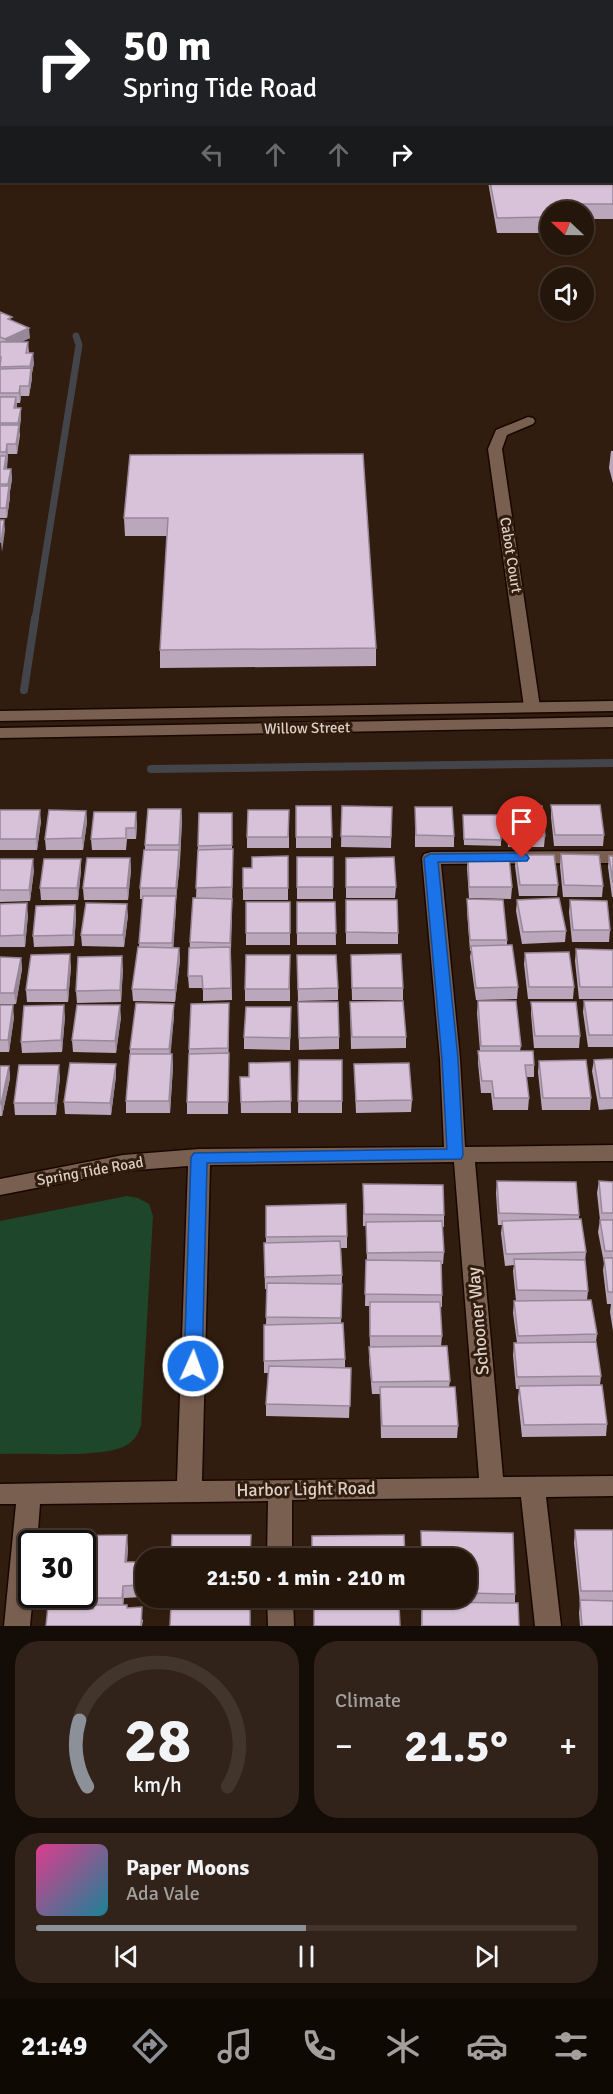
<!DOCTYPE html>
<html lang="en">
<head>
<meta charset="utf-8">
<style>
  body { margin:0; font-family:Signika,sans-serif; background:#312319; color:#f1f3f6; height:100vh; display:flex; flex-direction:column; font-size:22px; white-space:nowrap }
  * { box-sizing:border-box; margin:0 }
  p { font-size:20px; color:#a39f9d }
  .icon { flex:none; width:33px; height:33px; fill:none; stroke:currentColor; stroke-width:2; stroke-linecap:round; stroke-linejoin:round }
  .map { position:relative; height:1626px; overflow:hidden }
  .drawer { display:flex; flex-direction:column; gap:15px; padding:15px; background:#140c06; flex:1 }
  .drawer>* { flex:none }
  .top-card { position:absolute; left:0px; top:0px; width:614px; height:183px; box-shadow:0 2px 4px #0004,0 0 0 2px #42352c; background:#202124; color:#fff; overflow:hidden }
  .needle { width:39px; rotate:292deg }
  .controls { position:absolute; left:540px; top:201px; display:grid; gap:12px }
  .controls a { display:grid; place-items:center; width:54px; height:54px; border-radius:50%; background:#25160b; box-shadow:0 2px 4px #0004,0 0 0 2px #42352c; font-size:30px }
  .speed { position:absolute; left:18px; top:1530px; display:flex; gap:12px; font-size:30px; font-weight:700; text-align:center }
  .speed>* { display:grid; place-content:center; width:78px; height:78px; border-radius:50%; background:#25160b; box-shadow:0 2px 4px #0004,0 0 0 2px #42352c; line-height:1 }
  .speed .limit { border:3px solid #111; border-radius:9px; background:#fff; color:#111 }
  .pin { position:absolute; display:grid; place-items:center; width:51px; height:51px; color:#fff; margin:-62px -26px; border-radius:50% 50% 50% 0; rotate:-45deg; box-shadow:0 0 6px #0007 }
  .pin .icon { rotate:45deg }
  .me { position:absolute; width:66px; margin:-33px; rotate:2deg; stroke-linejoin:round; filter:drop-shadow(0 0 4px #0008) }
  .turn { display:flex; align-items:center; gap:21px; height:126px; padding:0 24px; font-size:27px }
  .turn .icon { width:78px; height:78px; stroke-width:2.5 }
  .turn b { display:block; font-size:42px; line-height:51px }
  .lanes { display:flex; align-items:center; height:57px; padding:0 24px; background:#0003; justify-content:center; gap:30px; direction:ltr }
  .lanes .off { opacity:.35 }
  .big { font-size:45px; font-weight:700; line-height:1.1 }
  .drawer .card { flex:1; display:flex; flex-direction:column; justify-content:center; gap:9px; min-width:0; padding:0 21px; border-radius:24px; background:#312319 }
  .drawer .dial { align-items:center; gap:0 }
  .dial svg { height:156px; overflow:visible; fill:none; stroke:#42352c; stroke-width:7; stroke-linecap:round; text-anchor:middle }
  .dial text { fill:#f1f3f6; stroke:none }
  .song { display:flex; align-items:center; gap:18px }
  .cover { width:72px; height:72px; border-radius:9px; background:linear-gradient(135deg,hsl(330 70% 55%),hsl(190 70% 35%)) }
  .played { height:6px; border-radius:3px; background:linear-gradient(90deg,#8c9099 50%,#42352c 50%) }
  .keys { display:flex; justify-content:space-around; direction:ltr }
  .heat { display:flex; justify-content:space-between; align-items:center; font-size:33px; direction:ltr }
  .drawer .tiles { flex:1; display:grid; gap:15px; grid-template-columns:1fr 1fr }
  .card:last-child { grid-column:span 2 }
  .trip { position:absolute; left:135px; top:1548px; width:342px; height:60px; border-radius:24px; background:#25160b; box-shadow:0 2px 4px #0004,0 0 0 2px #42352c; font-weight:700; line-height:60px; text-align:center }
  .tab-bar { display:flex; height:96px; justify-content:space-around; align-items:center; background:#0f0904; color:#a39f9d }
  .tab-bar .icon { width:42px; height:42px }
  .tab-bar .on { color:#8c9099 }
  .tab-bar b { font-size:27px; color:#f1f3f6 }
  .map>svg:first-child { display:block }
</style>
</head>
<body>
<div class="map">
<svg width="613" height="1626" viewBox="0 0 613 1626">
  <rect width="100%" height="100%" fill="#311d0f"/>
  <!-- green -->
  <path fill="#1e462a" d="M127,1196L138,1198L149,1204L153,1216L141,1425C138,1435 134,1441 125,1446C103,1458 28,1453 0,1454V1221Z"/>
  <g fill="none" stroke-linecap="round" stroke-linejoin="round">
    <!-- stream-far1 -->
    <path stroke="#43454b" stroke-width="7" d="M35,620L79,345L76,336"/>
    <!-- stream -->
    <path stroke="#43454b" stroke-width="8" d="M24,690L35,618
      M151,769L613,763"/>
    <!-- minor casing -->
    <g stroke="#180600" stroke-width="3">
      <path id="minor" d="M528,417L533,418L535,421L533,424L507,435L502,449L540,707L538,711H526L524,707L488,449L496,430Z
        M613,851V863L441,864L460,1059L465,1147L613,1145V1161L475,1162L503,1477L613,1476V1496L546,1497L561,1626H535L521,1497L292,1500V1558H267L268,1501L40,1504L37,1544H32L33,1594L30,1626H4L16,1504H0V1484L177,1481L188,1166L123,1171L0,1195V1179L123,1155L199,1149L444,1147L440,1059L422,858L424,854L431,852ZM454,1162L479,1478L202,1481L210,1165Z
        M267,1598H293L294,1626H268Z"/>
    </g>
    <!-- tertiary casing -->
    <g stroke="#180600" stroke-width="3">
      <path id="tertiary" d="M613,701V711L0,721V711Z
        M613,717V727L0,738V728Z"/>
    </g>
    <!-- minor -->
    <use href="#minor" fill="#785f50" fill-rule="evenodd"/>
    <!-- tertiary -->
    <use href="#tertiary" fill="#785f50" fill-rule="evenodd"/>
  </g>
  <!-- wall -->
  <path fill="#baa7bb" d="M612,12H613V118H612Z
    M613,169V219H584V212H550V233H497L488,182H612Z
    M0,312L12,321L30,338L20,342H28L29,353L34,363L32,373V378L29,396H21L20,403H17V408L21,418L19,429L20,435L17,454H8L7,469H11L12,479L10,491V497L7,518H0Z
    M611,451H613V483L609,468Z
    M130,455L376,648V666L160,668V650L167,536H125L124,518Z
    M551,805L604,835L603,846H554L551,817Z
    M296,806H331V848H296Z
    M342,806L392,807L391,848L341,847Z
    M506,806L545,836L544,847H508L506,817Z
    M415,807L454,836V847H415Z
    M181,809L182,820L180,862L176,900V908L173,948H179L180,960L175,1002L133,1001L132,989L139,947L143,899H140V888L145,850V845Z
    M0,810L41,821L37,850H0Z
    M289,810V848H247V837Z
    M86,811L87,822L83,850H46L45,839Z
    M232,813V849L233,861L232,910L231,951L232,1000L203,1001V988H189L188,976L190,942L196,898L198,846Z
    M463,815L501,840V846L464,845Z
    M137,823L136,839H127L126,850H92L91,839Z
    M561,854L603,886L602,897H563L560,866Z
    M516,855L558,885L557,896H519L515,866Z
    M288,856V900H243V888Z
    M468,856L512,887L511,899L469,898L467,868Z
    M609,856H613V897H612L608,867Z
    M297,857H333V899H297Z
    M130,858L131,870L128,900H84L83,888Z
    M346,858L396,887L395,898H346Z
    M0,859L34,870L30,901L0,902Z
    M81,870L78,900H41L40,888Z
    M467,899L507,940V945L518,987L517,999L476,1000L470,957L471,951H470L467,911Z
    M346,900L398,933V944H346Z
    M517,900L566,931L565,942L522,944L516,911Z
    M570,900L610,930L609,942H572L569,912Z
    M290,902V945H246V933Z
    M297,902H335L336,945H297Z
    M0,904L28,915L25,947H0Z
    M75,905L76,917L74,946L34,947L33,936Z
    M128,915L124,947L82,946L81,935Z
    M576,949L613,950V999H579L575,961Z
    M525,953L574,987L573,999H528L524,964Z
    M290,955V1001H245V989Z
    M297,955L338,988V1000L298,1001Z
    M351,955L403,988V1000H352Z
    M0,957L21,958L22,969L16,1004H0Z
    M71,966L68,1002H27L26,990Z
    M123,968L121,1002L77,1003L76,991Z
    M478,1001L521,1046L520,1051L534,1065V1077H526L529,1098L528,1110H493L491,1093H481L478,1063V1051H480L477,1013Z
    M584,1001H613V1047H588L583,1012Z
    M298,1002L339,1037V1049L299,1050Z
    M350,1002L406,1037V1048L351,1049Z
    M531,1002L580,1036L579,1048H534L531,1014Z
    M229,1003L228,1114H187V1102L189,1049Z
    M0,1005L14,1017L9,1052H0Z
    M291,1007L290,1050L244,1049V1037Z
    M65,1016L62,1052L22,1053L21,1042Z
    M174,1016L170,1054H172L173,1066L170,1113H126V1101L130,1054V1049Z
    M121,1017L116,1053L73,1052L72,1040Z
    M613,1059V1109L599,1110L592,1071L594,1060Z
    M299,1060H342V1113H298Z
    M539,1061L591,1098L590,1110H542L538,1072Z
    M290,1062L291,1113H241L240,1077H249Z
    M116,1064V1076L111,1115L65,1114L64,1102Z
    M354,1064L412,1100L411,1112L356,1113Z
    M0,1066H9L10,1078L2,1116H0Z
    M60,1077L56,1115H15L14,1103Z
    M497,1181L579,1215V1219L586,1252L585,1262L588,1291L587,1300L597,1334L596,1342L601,1376L600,1385L607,1424L606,1436L522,1437L518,1398L519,1389H516L513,1355L514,1343H517L513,1313L514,1301H516L513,1271L514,1265L505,1266L501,1233L502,1225H498L496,1193Z
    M599,1181L613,1182V1331L610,1312L611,1304H607L603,1270L604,1263L598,1232L600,1220L597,1193Z
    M363,1184L444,1215V1227H442L444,1252L443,1264H441L442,1295V1307H440L442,1336L441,1346L450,1381L449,1387L458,1426L457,1438H381L380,1394H372L369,1360L370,1347L369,1306H365L366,1260H367L366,1226H363Z
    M266,1206L347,1236V1248H341L342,1275L341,1323L345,1359V1368H351L349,1418L266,1416V1404L268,1373H264V1325H266L267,1289H265L264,1243H266Z
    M575,1530H613V1626H580L579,1613L580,1603L574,1543Z
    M421,1531L513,1533L515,1594V1603H518L519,1626H421L422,1598H466V1558H421Z
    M128,1547L127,1562L143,1574L142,1597L124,1598L123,1605L143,1620L142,1626H46L48,1610H42L41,1598Z
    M166,1598H256V1608H167Z
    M313,1598H406V1607L313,1608Z"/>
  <!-- shaded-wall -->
  <path fill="#978899" d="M29,328L30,338L6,349L5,339Z
    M33,353L34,363L32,373V378L29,396V386L31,373L30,366Z
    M20,386L21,396L20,403L19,393Z
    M16,397L17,406L15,418L14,408Z
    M21,408V418L17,454L16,444L18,429V423Z
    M7,444L8,454L7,462L6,452Z
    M6,456L7,466L5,479L4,469Z
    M11,469L12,479L10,491V497L7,518L6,508L8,491V484Z
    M4,520L5,530L2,552L1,542Z
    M181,809L182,820L180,856L179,845Z
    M40,810L41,821L37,850L36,839Z
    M86,811L87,822L83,850L82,838Z
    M136,812L137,823L136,839L135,828Z
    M179,850L180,862L176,900V888Z
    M130,858L131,870L128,900L127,888Z
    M33,859L34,870L30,901L29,890Z
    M81,859V870L78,900L77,888Z
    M176,896V908L173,955L172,943Z
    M232,899V910L230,954V943Z
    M27,903L28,915L25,947L24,935Z
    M127,904L128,915L124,947L123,935Z
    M75,905L76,917L74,946L73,935Z
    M179,948L180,960L175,1002V990Z
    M70,954L71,966L68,1002L67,990Z
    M122,956L123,968L121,1002L120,990Z
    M21,958L22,969L16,1004L14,993Z
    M174,1004V1016L170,1061L169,1049Z
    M13,1005L14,1017L9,1052L8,1040Z
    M64,1005L65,1016L62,1052L61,1040Z
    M120,1005L121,1017L116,1053L115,1041Z
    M172,1054L173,1066L170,1113L169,1101Z
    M116,1064V1076L111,1115L110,1103Z
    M59,1065L60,1077L56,1115L55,1103Z
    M9,1066L10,1078L2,1116L1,1104Z
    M127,1535L128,1547L126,1574L125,1562Z
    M143,1562V1574L142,1597L141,1585Z
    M123,1586L124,1598L123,1610L122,1598Z"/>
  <!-- building -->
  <path fill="#d8c2da" stroke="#978899" stroke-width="1.5" d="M612,12H613V107H612Z
    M612,169H613V204H579L581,212H550V217L497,218L490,182H612Z
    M0,312L12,317L8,319L29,328L5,339L0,337Z
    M0,342H28L26,353H33L30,366L0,367L1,357H0Z
    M31,368L29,386H20L19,393H0V369Z
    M0,397H16L14,408H21L18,423H0Z
    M0,425H19L16,444H7L6,452H0Z
    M363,454L376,648L160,650L168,518H124L130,455Z
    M0,456H6L4,469H11L8,484H0Z
    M0,486H9L6,508H0Z
    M0,520H4L1,542H0Z
    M551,805H600L604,835H555Z
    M296,806H331L332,837H296Z
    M342,806L392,807L391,837L341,836Z
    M506,806H542L545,836L509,835Z
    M415,807H452L454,836L416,835Z
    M148,809H181L179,845H145Z
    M0,810H40L36,839H0Z
    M49,810L86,811L82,838L45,839Z
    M248,810H289L288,837H247Z
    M94,812H136L135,828H126V838L91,839Z
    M199,813H232V845L198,846Z
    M463,815H500L501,840L464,839Z
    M233,849L232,887L196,888L198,850Z
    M144,850H179L176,888H140Z
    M561,854L599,855L603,886L564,885Z
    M516,855H554L558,885H520Z
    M288,856V888H243V868H252V857Z
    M468,856L509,857L512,887H469Z
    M609,856H613V883Z
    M297,857H333V887H297Z
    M394,857L396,887H346V858Z
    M87,858H130L127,888H83Z
    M0,859H33L29,890H0Z
    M44,859H81L77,888H40Z
    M143,896H176L172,943H139Z
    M193,898L232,899L230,943L190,942Z
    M559,898L566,931L523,932L517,900Z
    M467,899L503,900L507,940H470Z
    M346,900H397L398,933L346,932Z
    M570,900L607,901L610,930H573Z
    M246,902H290V933H246Z
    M297,902H335L336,933H297Z
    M27,903L24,935L0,936V904Z
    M86,903L127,904L123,935H81Z
    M75,905L73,935L33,936L36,906Z
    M512,945L518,987L476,988L471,946Z
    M138,947L179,948L175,990L132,989Z
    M230,947L231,988L203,989L202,976H188L189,948Z
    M576,949L613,950V987H580Z
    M569,952L574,987H529L525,953Z
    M70,954L67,990H26L31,955Z
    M401,954L403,988H352L351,955Z
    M246,955H290L289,989H245Z
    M297,955H336L338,988L298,989Z
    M122,956L120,990L76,991L78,957Z
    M0,957L21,958L14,993H0Z
    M403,1001L406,1037H352L350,1002Z
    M478,1001H516L521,1046H481Z
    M584,1001H613V1035H589Z
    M298,1002H338L339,1037L299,1038Z
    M531,1002H576L580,1036H535Z
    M136,1003L174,1004L169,1049H130Z
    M229,1003L228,1048L189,1049L191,1004Z
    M0,1005H13L8,1040H0Z
    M64,1005L61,1040L21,1042L24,1006Z
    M77,1005H120L115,1041L72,1040Z
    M246,1007H291L290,1038L244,1037Z
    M478,1051H533L534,1065H525L529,1098H494L492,1081H482Z
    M229,1053L228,1102H187L189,1054Z
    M130,1054H172L169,1101H126Z
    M613,1059V1098H600L594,1060Z
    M299,1060H342V1101H298Z
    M586,1060L591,1098H543L539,1061Z
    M290,1062L291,1101L241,1102L240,1077H249V1063Z
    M70,1063L116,1064L110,1103L64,1102Z
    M409,1063L412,1100L356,1101L354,1064Z
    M19,1065H59L55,1103H14Z
    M0,1066H9L1,1104H0Z
    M497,1181L576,1182L579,1215L499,1213Z
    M599,1181L613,1182V1213H602Z
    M363,1184L443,1185L444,1215L364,1214Z
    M346,1204L347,1236L266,1237V1206Z
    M581,1219L586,1252L506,1254L502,1221Z
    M600,1220H613V1251H605Z
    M442,1221L444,1252L367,1253L366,1222Z
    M340,1241L342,1275L265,1277L264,1243Z
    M604,1258H613V1292H608Z
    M514,1259L585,1260L588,1291L517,1290Z
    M366,1260L441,1261L442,1295L365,1294Z
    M267,1283L342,1284L341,1318L266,1317Z
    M591,1300L597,1334L518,1336L514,1301Z
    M370,1302H440L442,1336H370Z
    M343,1323L345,1359L264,1361V1325Z
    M596,1342L601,1376L517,1377L514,1343Z
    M447,1346L450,1381L372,1382L369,1347Z
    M269,1366L351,1368L350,1406L266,1404Z
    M602,1385L607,1424L524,1425L519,1386Z
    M380,1387H455L458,1426H382Z
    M575,1530H613V1591H581Z
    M421,1531L513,1533L515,1594L466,1593V1558H422Z
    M127,1535L125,1562H143L141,1585L123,1586L122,1598H41L42,1594H82V1544H52L53,1536Z
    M172,1535H251L250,1558H171Z
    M404,1535L405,1558H312V1536Z
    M580,1600L613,1601V1626H582Z
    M422,1602L518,1603L519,1626H422Z
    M220,1604H250V1626H170L171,1605H198V1608H219Z
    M399,1604L400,1626H314V1605Z
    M82,1605V1608L93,1609L94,1605H127V1608L142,1607L141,1626H46L48,1606Z"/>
  <!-- route -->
  <path fill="#1a73e8" stroke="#114b97" stroke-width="1.5" d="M522,853L527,855L529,858L527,861L438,862L458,1059L463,1155L461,1159L207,1163L202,1366L199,1371L193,1373L186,1371L184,1366L191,1157L194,1153L447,1149L442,1059L424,858L430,854Z"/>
  <g text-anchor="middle" stroke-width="6" stroke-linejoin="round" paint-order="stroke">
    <!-- street labels -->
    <g font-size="15" fill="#ded0c7" stroke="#311d0f">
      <text transform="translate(511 555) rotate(81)" y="5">Cabot Court</text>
      <text transform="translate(307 728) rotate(-1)" y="5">Willow Street</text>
      <text transform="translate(90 1171) rotate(-10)" y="5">Spring Tide Road</text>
    </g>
    <!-- near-street labels -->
    <g font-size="18" fill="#ded0c7" stroke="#311d0f">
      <text transform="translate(478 1321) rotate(-95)" y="6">Schooner Way</text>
      <text transform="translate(306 1489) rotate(-1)" y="6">Harbor Light Road</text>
    </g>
  </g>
</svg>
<div class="controls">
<a><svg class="needle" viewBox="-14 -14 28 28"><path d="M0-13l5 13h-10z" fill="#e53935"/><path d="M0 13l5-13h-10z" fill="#a39f9d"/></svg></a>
<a><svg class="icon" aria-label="sound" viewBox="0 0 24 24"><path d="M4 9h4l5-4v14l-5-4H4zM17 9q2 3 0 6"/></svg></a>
</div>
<div class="speed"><div class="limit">30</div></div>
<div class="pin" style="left:522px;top:858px;background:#d93025"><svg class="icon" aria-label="arrive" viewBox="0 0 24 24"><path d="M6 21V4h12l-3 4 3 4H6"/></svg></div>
<svg class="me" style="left:193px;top:1366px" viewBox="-20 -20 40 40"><circle r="17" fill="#1a73e8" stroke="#fff" stroke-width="3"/><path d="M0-11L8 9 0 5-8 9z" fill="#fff"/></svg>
<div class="trip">21:50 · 1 min · 210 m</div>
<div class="top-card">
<div class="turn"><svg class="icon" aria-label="right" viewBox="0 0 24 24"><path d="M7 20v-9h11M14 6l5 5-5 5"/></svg><div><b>50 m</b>Spring Tide Road</div></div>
<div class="lanes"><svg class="icon off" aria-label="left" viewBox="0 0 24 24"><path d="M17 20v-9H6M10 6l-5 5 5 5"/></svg><svg class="icon off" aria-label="ahead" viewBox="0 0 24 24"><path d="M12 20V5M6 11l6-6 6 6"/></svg><svg class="icon off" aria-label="ahead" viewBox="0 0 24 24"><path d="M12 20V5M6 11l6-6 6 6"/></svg><svg class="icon" aria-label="right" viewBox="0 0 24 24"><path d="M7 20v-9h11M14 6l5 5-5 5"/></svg></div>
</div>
</div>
<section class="drawer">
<div class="tiles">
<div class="card dial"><svg viewBox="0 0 100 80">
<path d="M14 69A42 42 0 1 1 86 69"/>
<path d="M14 69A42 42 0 0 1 10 35" stroke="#8c9099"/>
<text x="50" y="56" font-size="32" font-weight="700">28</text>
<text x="50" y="72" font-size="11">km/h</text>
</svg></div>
<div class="card"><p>Climate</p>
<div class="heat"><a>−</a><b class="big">21.5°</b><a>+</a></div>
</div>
<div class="card">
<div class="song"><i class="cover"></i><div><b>Paper Moons</b><p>Ada Vale</p></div></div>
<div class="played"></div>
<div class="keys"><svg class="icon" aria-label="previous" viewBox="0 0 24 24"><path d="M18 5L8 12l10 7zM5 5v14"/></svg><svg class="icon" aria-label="pause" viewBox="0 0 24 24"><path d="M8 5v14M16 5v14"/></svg><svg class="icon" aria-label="next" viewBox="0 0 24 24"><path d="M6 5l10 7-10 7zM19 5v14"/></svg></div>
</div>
</div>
</section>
<nav class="tab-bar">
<b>21:49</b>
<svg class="icon on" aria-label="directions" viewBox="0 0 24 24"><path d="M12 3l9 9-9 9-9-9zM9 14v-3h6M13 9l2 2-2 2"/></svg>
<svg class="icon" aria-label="music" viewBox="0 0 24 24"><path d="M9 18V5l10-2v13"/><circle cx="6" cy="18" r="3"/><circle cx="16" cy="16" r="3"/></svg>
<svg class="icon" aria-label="phone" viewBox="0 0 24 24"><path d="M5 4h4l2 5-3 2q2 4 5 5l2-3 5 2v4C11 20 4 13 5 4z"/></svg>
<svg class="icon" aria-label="climate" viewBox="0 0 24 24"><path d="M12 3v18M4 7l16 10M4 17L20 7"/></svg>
<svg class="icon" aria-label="car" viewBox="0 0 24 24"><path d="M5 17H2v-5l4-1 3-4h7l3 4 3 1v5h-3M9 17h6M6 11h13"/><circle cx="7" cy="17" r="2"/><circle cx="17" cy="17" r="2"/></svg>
<svg class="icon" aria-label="filters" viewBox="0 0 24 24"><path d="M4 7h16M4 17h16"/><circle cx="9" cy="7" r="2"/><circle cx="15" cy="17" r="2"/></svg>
</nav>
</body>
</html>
